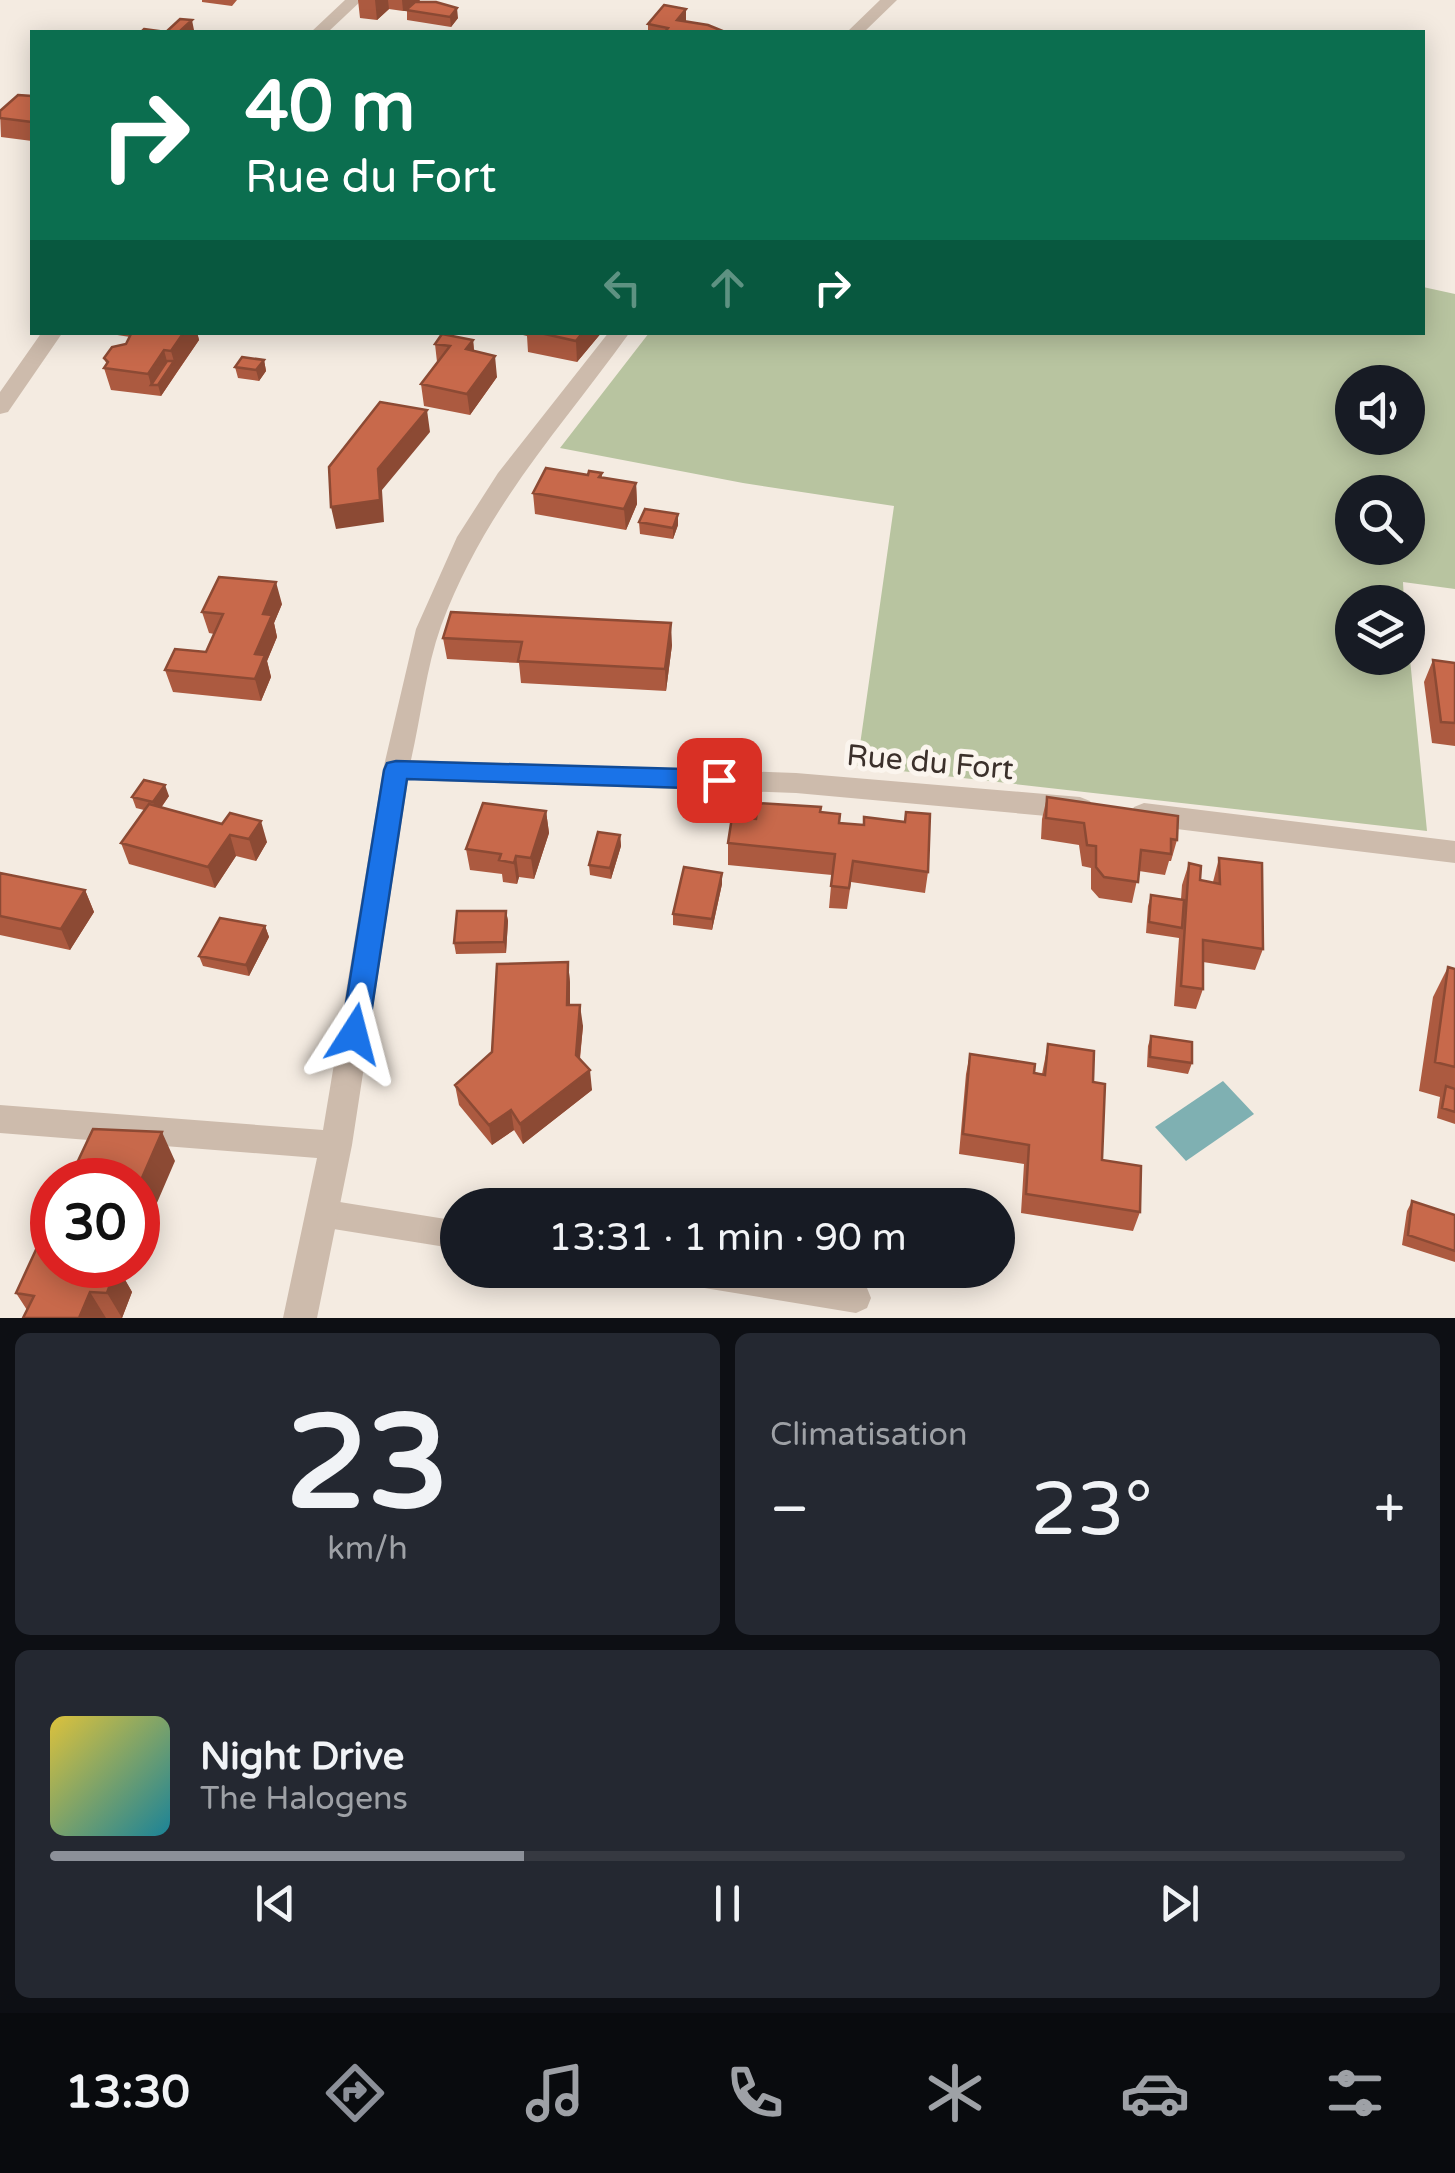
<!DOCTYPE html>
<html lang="fr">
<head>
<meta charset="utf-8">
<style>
  body { margin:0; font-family:"Varela Round",sans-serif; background:#242831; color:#f1f3f6; height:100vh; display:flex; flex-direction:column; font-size:38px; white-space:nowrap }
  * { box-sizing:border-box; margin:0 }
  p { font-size:32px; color:#9ea1a6 }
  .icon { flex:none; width:55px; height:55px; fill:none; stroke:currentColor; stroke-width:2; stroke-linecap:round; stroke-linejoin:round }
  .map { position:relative; height:1318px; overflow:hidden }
  .panel { display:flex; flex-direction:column; gap:15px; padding:15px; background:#0d0f14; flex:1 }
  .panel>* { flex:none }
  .top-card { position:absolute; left:30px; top:30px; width:1395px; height:305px; border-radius:0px; box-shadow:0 5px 25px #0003; background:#0b6e4f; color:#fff; overflow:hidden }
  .controls { position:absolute; left:1335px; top:365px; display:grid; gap:20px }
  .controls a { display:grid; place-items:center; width:90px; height:90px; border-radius:50%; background:#171b24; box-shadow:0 5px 25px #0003; font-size:50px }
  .speed { position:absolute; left:30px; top:1158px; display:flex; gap:20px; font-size:50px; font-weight:700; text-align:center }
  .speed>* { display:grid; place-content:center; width:130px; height:130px; border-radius:50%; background:#171b24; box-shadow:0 5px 25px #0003; line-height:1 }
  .speed .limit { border:15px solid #d22; background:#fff; color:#111 }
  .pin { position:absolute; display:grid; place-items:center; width:85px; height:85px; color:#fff; margin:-42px; border-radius:20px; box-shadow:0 5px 15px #0006 }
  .me { position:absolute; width:110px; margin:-55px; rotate:9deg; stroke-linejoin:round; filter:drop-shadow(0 0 8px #0008) }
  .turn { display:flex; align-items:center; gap:35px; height:210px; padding:0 50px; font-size:45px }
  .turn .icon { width:130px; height:130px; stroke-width:2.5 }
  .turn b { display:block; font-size:70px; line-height:85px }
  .lanes { display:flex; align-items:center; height:95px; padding:0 50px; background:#0003; justify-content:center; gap:50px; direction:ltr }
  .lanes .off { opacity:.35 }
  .big { font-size:75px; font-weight:600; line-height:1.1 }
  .panel .card { flex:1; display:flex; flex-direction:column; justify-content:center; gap:15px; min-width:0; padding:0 35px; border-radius:15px; background:#242831 }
  .panel .dial { align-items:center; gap:0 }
  .dial b { font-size:130px; line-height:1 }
  .song { display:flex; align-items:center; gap:30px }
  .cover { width:120px; height:120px; border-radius:15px; background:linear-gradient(135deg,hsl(50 70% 55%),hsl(190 70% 35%)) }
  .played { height:10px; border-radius:5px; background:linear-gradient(90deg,#8c9099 35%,#363941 35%) }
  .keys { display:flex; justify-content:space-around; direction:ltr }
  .heat { display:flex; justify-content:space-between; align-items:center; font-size:55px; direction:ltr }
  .panel .tiles { flex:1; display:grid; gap:15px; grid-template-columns:1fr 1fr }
  .card:last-child { grid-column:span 2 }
  .trip { position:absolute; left:440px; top:1188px; width:575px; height:100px; border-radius:50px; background:#171b24; box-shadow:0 5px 25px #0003; font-weight:600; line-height:100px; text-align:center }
  .tabs { display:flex; height:160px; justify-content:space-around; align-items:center; background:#090b0e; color:#9ea1a6 }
  .tabs .icon { width:70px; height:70px }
  .tabs .current { color:#8c9099 }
  .tabs b { font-size:45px; color:#f1f3f6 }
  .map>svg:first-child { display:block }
</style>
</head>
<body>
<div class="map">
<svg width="1455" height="1318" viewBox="0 0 1455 1318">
  <rect width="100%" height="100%" fill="#f4ebe1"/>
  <!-- green -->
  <path fill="#b8c4a0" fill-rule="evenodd" d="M1423,287L1455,294V589L1403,582L1404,602H1352V658H1408V639L1427,831L857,766L894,506L743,483L560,448L649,333L1422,332ZM1352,382H1408V438H1352ZM1352,492H1408V548H1352Z"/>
  <!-- water -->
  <path fill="#7fb0b2" d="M1223,1081L1254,1114L1186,1161L1155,1127Z"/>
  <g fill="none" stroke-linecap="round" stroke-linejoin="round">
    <!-- service -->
    <path fill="#cdbbac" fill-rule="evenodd" d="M321,1199L458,1221V1249L321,1227L311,1223L306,1213L311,1203Z
      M665,1270H771L856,1283L867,1288L871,1298L867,1308L856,1313L680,1284L669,1280Z"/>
    <!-- minor -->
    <path fill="#cdbbac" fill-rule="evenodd" d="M345,0H362L328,32H311Z
      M880,0H897L864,32H847Z
      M42,332H63L8,412L0,414V392Z
      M609,332H630C558,432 485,508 441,626C426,668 421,717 411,760L796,773L1080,797L1090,801L1094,808L1090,815L1080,819L796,793L408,780L352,1145L317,1318H283L317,1158L0,1133V1105L323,1130L383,770L416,629L457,537L498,473Z
      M1144,803L1455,841V863L1144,825L1134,821L1130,814L1134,807Z"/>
  </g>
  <!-- wall -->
  <path fill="#ac5a40" d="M202,0H237L232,6L202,2Z
    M358,0H420L418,2L458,18L451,27L407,20V9L403,11L389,9L377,20L360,18Z
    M686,9V21L725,32H648V24Z
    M32,96V141L1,137L0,111Z
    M110,332H197L199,340L161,396L111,390L104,368L107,365L104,358L126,344L130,337L111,334Z
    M511,332H602L577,362L528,352L527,336Z
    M473,340L474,351L497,377L470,415L424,406L421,384L437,362L435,344Z
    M264,360L266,371L259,381L238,378L235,367Z
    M602,473V477L636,483L637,504L626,530L535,514L533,493L588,475Z
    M639,522L678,525L673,539L640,534Z
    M282,604L274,623L277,637L267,661L271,677L261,701L173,692L165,670L206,652L214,634L209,633L202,612Z
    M443,638L672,645L666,691L521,683L519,663L447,659Z
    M1433,660L1455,663V746L1432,743L1424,682Z
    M169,796L161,808L267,842L256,861L236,856L215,888L129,864L121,843L144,810L136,808L132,797Z
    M1047,797L1177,840L1171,861H1169L1165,875L1139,871L1132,903L1099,898L1091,889V868L1082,866L1079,845L1041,839L1042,819Z
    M546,811L549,833L534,879L519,877L517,884L503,882L502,874L470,870L466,849Z
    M821,812L928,872L925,893L851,882L847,909L829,908L832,875L728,865V843L756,819Z
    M620,835L621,846L611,879L590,875L589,865Z
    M1219,858L1263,949L1255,970L1203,962V989L1196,1009L1174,1006L1179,938L1146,933L1148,906L1151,895L1181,899L1182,885L1189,863L1200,880L1213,882Z
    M0,873L85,890L94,912L70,950L0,935Z
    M722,873V884L712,930L673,925V914Z
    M506,911L508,921L506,953L456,954L454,943Z
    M265,926L269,937L249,976L203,966L199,956Z
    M568,962L570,983V1005L583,1026L580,1059L592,1090L523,1144L514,1130L492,1145L459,1105L455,1085L492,1052Z
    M1448,967L1455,969V1124L1437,1118L1440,1097L1419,1091L1433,997Z
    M1151,1036L1192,1063L1188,1074L1147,1067L1148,1046Z
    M1048,1044L1093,1082L1102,1160L1140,1212L1133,1231L1021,1213L1024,1164L959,1154L966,1074L970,1054L1042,1074Z
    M1412,1201L1455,1215V1262L1402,1245L1407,1211Z
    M124,1278L132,1292L122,1318H23L27,1310L16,1293Z"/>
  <!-- shaded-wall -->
  <path fill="#8c4a34" d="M375,0H388L389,9L377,20Z
    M402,0H420L416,5L403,11Z
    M457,8L458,18L451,27L450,17Z
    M686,9V28L677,20Z
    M192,20L194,30L192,32H179Z
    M184,332H197L199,340L177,372L171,351Z
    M583,332H602L577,362L576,341Z
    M473,340L475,361L466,349Z
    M164,350L169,369L174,361L177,372L161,396L158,385H151L148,374Z
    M495,356L497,377L470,415L467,394Z
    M264,360L266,371L259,381L256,370Z
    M427,410L430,432L382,490L384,522L336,529L331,507L378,469Z
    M636,483L637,504L626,530L624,509Z
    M678,514V525L673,539V528Z
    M276,582L282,604L274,623L277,637L267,661L271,677L261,701L255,679V654L263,614Z
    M671,623L672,645L666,691L665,669Z
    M165,785L169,796L157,813L153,802Z
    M546,811L549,833L534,879L531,858Z
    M261,821L267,842L256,861L249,839Z
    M230,835L236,856L215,888L208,867Z
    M620,835L621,846L611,879L610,868Z
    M516,856L519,877L517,884L514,863Z
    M722,873V884L712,930V919Z
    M85,890L94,912L70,950L61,929Z
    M506,911L508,921L506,953L504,942Z
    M265,926L269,937L249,976L246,965Z
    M568,962L570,983V1026L567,1005Z
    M580,1005L583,1026L578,1075L576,1055Z
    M590,1070L592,1090L523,1144L520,1124Z
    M511,1110L514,1130L492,1145L489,1125Z
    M162,1132L175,1161L138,1247V1187Z
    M104,1265H129L124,1278L132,1292L122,1318L107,1293Z
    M90,1292L106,1318H79Z"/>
  <!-- building -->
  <path fill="#c8694b" stroke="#8c4a34" stroke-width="2.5" d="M415,2H436L457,8L450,17L406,10Z
    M664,5L686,9L677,20L708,25L725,32H665L668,28L648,24Z
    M180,19L192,20L179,32H166Z
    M144,29L166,32H141Z
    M18,95L32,96V122L0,118V111Z
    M132,332H184L171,351L164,350L148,374L104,368L108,362L104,358L112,347L126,344Z
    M536,332H583L576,341Z
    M442,334L473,340L466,349L495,356L467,394L421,384L450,346L435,344Z
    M242,357L264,360L256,370L235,367Z
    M167,361H174L158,385H151Z
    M380,402L427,410L378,469L380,500L331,507L329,467Z
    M546,468L588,475L589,471L602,473L599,477L636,483L624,509L533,493Z
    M645,509L678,514L673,528L639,522Z
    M219,577L276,582L263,614L272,615L255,654L265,655L255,679L165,670L175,649L206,652L223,614L202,612Z
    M451,612L671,623L665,669L518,661L522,642L443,638Z
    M1433,660L1455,663V723L1441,722Z
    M144,780L165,785L153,802L132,797Z
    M1047,797L1178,816L1177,840L1171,839V854L1141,850L1138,882L1104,877L1096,867V846L1087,845L1084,823L1046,818Z
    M483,803L546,811L531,858L516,856L514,863L499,860L501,854L466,849Z
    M758,803L821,807L820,812L840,814L839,823L864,825V817L905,822L906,812L930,814L928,872L853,861L849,888L831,886L835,854L728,843L732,817L756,819Z
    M149,804L222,824L230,813L261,821L249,839L230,835L208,867L121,843Z
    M598,832L620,835L610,868L589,865Z
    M1219,858L1262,863L1263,949L1203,940V989L1181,986L1189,863L1201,866L1200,880L1220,884Z
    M684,867L722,873L712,919L673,914Z
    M0,873L85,890L61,929L0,916Z
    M1151,895L1184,900L1182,928L1149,922Z
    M457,911H506L504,942L454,943Z
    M220,918L265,926L246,965L199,956Z
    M568,962L567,1005H580L576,1055L590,1070L520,1124L511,1110L489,1125L455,1085L492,1052L497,964Z
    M1448,967L1455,969V1067L1435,1062Z
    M1151,1036L1192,1042V1063L1150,1057Z
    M1048,1044L1094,1051L1093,1082L1105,1084L1102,1160L1141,1166L1140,1212L1026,1194L1029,1145L963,1134L970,1054L1035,1064L1034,1073L1045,1075Z
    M1446,1086L1455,1089V1112L1442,1108Z
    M93,1129L162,1132L138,1187V1180H69Z
    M1412,1201L1455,1215V1251L1408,1235Z
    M52,1215V1265H117L107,1293L90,1292L79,1318H23L34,1296L16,1293Z"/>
  <!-- route -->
  <path fill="#1a73e8" stroke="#114b97" stroke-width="2.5" d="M396,761L719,770L728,773L731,780L728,786L719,789L407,779L368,1034L364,1042L354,1045L345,1042L341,1034L384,770L387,763Z"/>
  <g text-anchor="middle" stroke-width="10" stroke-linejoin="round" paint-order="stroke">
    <!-- street labels -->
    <g font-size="30" fill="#3b302b" stroke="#fbf5ee">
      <text transform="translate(930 762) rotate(5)" y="10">Rue du Fort</text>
    </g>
  </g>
</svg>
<div class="controls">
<a><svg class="icon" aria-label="sound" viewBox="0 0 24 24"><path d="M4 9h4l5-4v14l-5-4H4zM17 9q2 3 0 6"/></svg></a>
<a><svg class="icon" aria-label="search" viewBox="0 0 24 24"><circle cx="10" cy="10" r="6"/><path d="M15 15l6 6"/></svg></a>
<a><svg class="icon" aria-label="layers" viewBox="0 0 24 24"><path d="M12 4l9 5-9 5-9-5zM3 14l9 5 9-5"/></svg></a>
</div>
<div class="speed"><div class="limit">30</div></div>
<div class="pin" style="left:719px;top:780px;background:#d93025"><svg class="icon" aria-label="arrive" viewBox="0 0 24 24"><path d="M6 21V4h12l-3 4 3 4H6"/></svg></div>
<svg class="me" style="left:354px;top:1034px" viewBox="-20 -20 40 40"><path d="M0-17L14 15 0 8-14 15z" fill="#1a73e8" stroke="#fff" stroke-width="4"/></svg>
<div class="trip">13:31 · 1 min · 90 m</div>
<div class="top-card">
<div class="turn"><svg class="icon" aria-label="right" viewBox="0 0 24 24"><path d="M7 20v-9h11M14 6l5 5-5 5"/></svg><div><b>40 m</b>Rue du Fort</div></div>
<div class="lanes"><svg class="icon off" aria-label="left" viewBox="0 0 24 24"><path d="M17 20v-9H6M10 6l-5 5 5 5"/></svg><svg class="icon off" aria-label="ahead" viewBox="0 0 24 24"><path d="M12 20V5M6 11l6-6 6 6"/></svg><svg class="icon" aria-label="right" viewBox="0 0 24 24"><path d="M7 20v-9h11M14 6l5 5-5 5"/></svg></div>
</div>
</div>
<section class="panel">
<div class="tiles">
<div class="card dial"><b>23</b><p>km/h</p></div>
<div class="card"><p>Climatisation</p>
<div class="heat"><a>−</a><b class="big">23°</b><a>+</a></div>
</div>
<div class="card">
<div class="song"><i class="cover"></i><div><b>Night Drive</b><p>The Halogens</p></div></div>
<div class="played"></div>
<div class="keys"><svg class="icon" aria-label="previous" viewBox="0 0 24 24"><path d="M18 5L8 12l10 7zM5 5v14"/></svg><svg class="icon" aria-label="pause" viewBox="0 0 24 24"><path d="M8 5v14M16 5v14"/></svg><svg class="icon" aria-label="next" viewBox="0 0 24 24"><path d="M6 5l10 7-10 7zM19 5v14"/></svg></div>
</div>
</div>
</section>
<nav class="tabs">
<b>13:30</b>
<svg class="icon current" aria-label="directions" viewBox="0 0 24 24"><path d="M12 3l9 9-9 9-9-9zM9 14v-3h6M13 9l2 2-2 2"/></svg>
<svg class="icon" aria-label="music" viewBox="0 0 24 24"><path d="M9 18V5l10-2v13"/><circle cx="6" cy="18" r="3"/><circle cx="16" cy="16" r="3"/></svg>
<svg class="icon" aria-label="phone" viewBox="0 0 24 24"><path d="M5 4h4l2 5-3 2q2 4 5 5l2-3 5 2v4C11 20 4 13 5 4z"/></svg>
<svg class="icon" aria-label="climate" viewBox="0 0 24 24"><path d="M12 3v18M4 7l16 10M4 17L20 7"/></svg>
<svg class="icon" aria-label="car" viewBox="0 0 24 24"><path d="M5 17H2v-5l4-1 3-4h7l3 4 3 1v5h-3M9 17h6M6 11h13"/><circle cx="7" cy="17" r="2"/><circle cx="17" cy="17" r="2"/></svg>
<svg class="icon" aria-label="filters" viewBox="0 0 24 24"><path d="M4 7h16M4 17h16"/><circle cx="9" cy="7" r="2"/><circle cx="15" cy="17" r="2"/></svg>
</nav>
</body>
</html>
